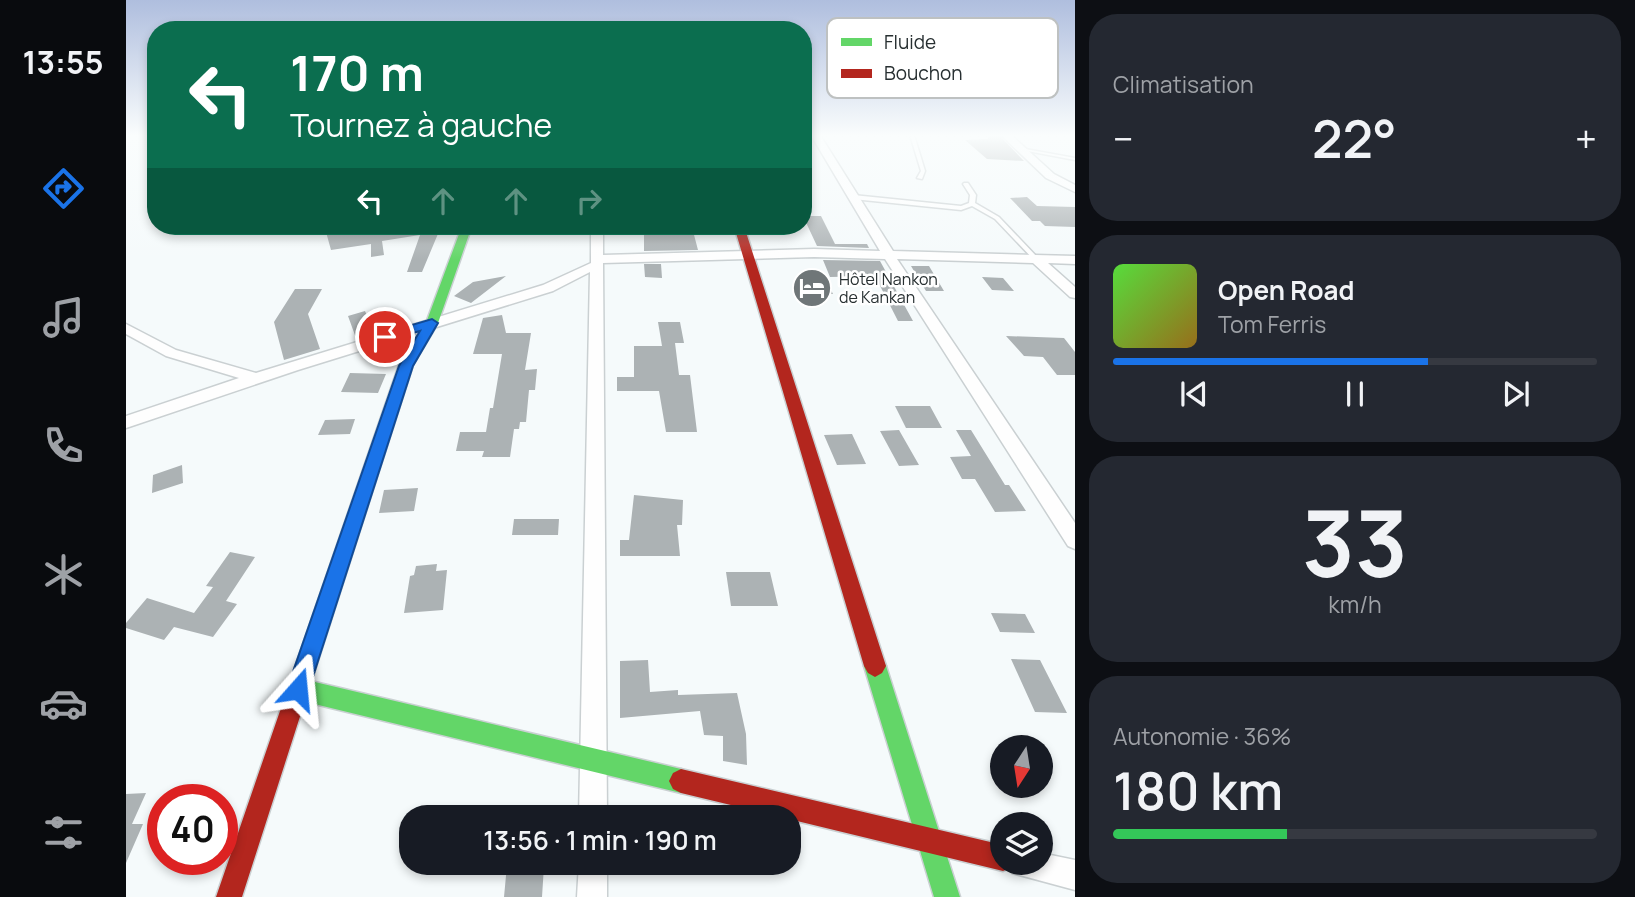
<!DOCTYPE html>
<html lang="fr">
<head>
<meta charset="utf-8">
<style>
  body { margin:0; font-family:Manrope,sans-serif; background:#242831; color:#f1f3f6; height:100vh; display:flex; flex-direction:column; font-size:26px; white-space:nowrap }
  * { box-sizing:border-box; margin:0 }
  p { font-size:23px; color:#9ea1a6 }
  .icon { flex:none; width:38px; height:38px; fill:none; stroke:currentColor; stroke-width:2; stroke-linecap:round; stroke-linejoin:round }
  .map { position:relative; flex:1; overflow:hidden }
  .details { display:flex; flex-direction:column; gap:14px; padding:14px; background:#0d0f14; width:560px }
  .details>* { flex:none }
  .hud { position:absolute; left:21px; top:21px; width:665px; height:214px; border-radius:28px; box-shadow:0 4px 10px #0003; background:#0b6e4f; color:#fff; overflow:hidden }
  .needle { width:46px; rotate:192deg }
  .fabs { position:absolute; left:864px; top:735px; display:grid; gap:14px }
  .fabs a { display:grid; place-items:center; width:63px; height:63px; border-radius:50%; background:#171b24; box-shadow:0 4px 10px #0003; font-size:35px }
  .speed { position:absolute; left:21px; top:784px; display:flex; gap:14px; font-size:35px; font-weight:700; text-align:center }
  .speed>* { display:grid; place-content:center; width:91px; height:91px; border-radius:50%; background:#171b24; box-shadow:0 4px 10px #0003; line-height:1 }
  .speed .limit { border:10px solid #d22; background:#fff; color:#111 }
  .pin { position:absolute; display:grid; place-items:center; width:60px; height:60px; color:#fff; margin:-30px; border:4px solid #fff; border-radius:50%; box-shadow:0 2px 7px #0007 }
  .me { position:absolute; width:77px; margin:-38px; rotate:18deg; stroke-linejoin:round; filter:drop-shadow(0 0 5px #0008) }
  .turn { display:flex; align-items:center; gap:24px; height:147px; padding:0 28px; font-size:32px }
  .turn .icon { width:91px; height:91px; stroke-width:2.5 }
  .turn b { display:block; font-size:49px; line-height:60px }
  .lanes { display:flex; align-items:center; height:66px; padding:0 28px; background:#0003; justify-content:center; gap:35px; direction:ltr }
  .lanes .off { opacity:.35 }
  .big { font-size:52px; font-weight:600; line-height:1.1 }
  .details .tile { flex:1; display:flex; flex-direction:column; justify-content:center; gap:10px; min-width:0; padding:0 24px; border-radius:28px; background:#242831 }
  .details .dial { align-items:center; gap:0 }
  .dial b { font-size:91px; line-height:1 }
  .song { display:flex; align-items:center; gap:21px }
  .cover { width:84px; height:84px; border-radius:10px; background:linear-gradient(135deg,hsl(110 70% 55%),hsl(40 70% 35%)) }
  .played { height:7px; border-radius:4px; background:linear-gradient(90deg,#1a73e8 65%,#363941 65%) }
  .keys { display:flex; justify-content:space-around; direction:ltr }
  .heat { display:flex; justify-content:space-between; align-items:center; font-size:38px; direction:ltr }
  .charge { height:10px; border-radius:5px; background:linear-gradient(90deg,#34c759 36%,#363941 0) }
  .trip { position:absolute; left:273px; top:805px; width:402px; height:70px; border-radius:28px; background:#171b24; box-shadow:0 4px 10px #0003; font-weight:600; line-height:70px; text-align:center }
  main { display:flex; flex:1; min-height:0 }
  .tab-bar { display:flex; flex-direction:column; width:126px; justify-content:space-around; align-items:center; background:#090b0e; color:#9ea1a6 }
  .tab-bar .icon { width:49px; height:49px }
  .tab-bar .on { color:#1a73e8 }
  .tab-bar b { font-size:32px; color:#f1f3f6 }
  .map>svg:first-child { display:block }
</style>
</head>
<body>
<main>
<nav class="tab-bar">
<b>13:55</b>
<svg class="icon on" aria-label="directions" viewBox="0 0 24 24"><path d="M12 3l9 9-9 9-9-9zM9 14v-3h6M13 9l2 2-2 2"/></svg>
<svg class="icon" aria-label="music" viewBox="0 0 24 24"><path d="M9 18V5l10-2v13"/><circle cx="6" cy="18" r="3"/><circle cx="16" cy="16" r="3"/></svg>
<svg class="icon" aria-label="phone" viewBox="0 0 24 24"><path d="M5 4h4l2 5-3 2q2 4 5 5l2-3 5 2v4C11 20 4 13 5 4z"/></svg>
<svg class="icon" aria-label="climate" viewBox="0 0 24 24"><path d="M12 3v18M4 7l16 10M4 17L20 7"/></svg>
<svg class="icon" aria-label="car" viewBox="0 0 24 24"><path d="M5 17H2v-5l4-1 3-4h7l3 4 3 1v5h-3M9 17h6M6 11h13"/><circle cx="7" cy="17" r="2"/><circle cx="17" cy="17" r="2"/></svg>
<svg class="icon" aria-label="filters" viewBox="0 0 24 24"><path d="M4 7h16M4 17h16"/><circle cx="9" cy="7" r="2"/><circle cx="15" cy="17" r="2"/></svg>
</nav>
<div class="map">
<svg width="949" height="897" viewBox="0 0 949 897">
  <rect width="100%" height="100%" fill="#f5fafb"/>
  <!-- building -->
  <path fill="#acb2b4" d="M863,135H873L898,161L861,159L839,140L862,139Z
    M901,197L911,206L949,207V227L919,226L914,221H906L884,198Z
    M677,216H695L709,244H741L743,248L691,246Z
    M228,226H308L309,230L314,229L296,272H281L294,235L256,241L258,255L245,257V244L205,250L200,232Z
    M544,230L567,231L572,250L518,251V235L544,234Z
    M697,260L754,261L787,321H772L749,276L704,277Z
    M518,264H535L536,278L519,277Z
    M785,266H803L818,291H800Z
    M380,276L345,303L328,296L347,282Z
    M698,276L707,294H682L673,277Z
    M856,277L877,278L888,291L866,290Z
    M169,289H196L182,314L194,349L158,360L148,322Z
    M239,311L248,332L230,338L222,316Z
    M376,315L380,333H405L399,370L411,369L409,390H403L400,422H394L393,429H388L384,457H356L358,451H330L334,432H360L364,408H367L376,354H347L357,318Z
    M532,322H554L558,343H549L553,375H564L571,432H540L533,391H491V377H508V346H536Z
    M880,336L938,338L949,352V375H931L917,357L898,356Z
    M224,373L260,374L252,393L215,392Z
    M769,406H804L816,428H780Z
    M229,419L224,434L192,435L199,420Z
    M773,430L793,465L773,466L754,431Z
    M830,430H845L879,485H883L900,511L869,512L849,479H836L824,457L845,456Z
    M726,434L740,464L711,465L698,435Z
    M56,465L57,483L26,493L27,475Z
    M292,488L288,511L253,513L258,490Z
    M508,495L557,500L556,525H551L554,556H494V540H503Z
    M388,519H433L432,535H386Z
    M104,552L129,557L100,601L111,604L87,637L48,627L38,640L0,628V623L21,598L68,613L87,587L80,586Z
    M311,564L310,571L321,570L317,610L278,613L284,576L288,575L290,566Z
    M600,572H644L652,606H605Z
    M865,613L899,614L909,633L874,632Z
    M885,659L914,660L941,713L909,712Z
    M522,660L524,692L552,690V695L611,693L620,734L621,765L597,761V736L578,735L574,711L494,718V661Z
    M20,793L6,824H17L0,863V794Z
    M381,865L418,866L416,897H378Z"/>
  <g fill="none" stroke-linecap="round" stroke-linejoin="round">
    <!-- lane casing -->
    <g stroke="#cad0d2" stroke-width="3">
      <path id="lane" d="M784,135H788L799,171L796,179L791,178L795,171Z
        M894,148L949,158V160L896,150H894Z
        M838,183H842L850,195L849,203L873,217L913,259V261H909L869,219L846,206L835,210L727,199L724,197L727,195L835,206L843,203L844,195L837,184Z"/>
    </g>
    <!-- street casing -->
    <g stroke="#cad0d2" stroke-width="3">
      <path id="street" d="M685,135H694L767,251L949,256V264L922,263L949,287V298L944,297L907,263L771,259L949,523V549L942,546L759,259L688,257L477,263L481,817H453L464,272L427,291L172,370L0,428V416L113,378L40,356L0,334V324L50,350L130,373L417,285L465,263V226H477V255L688,249L754,251Z
        M875,135H885L928,174L949,185V192L920,178Z
        M915,853L949,860V890L886,873L882,863H915Z
        M453,863H481V897H451Z"/>
    </g>
    <!-- fast casing -->
    <g stroke="#cad0d2" stroke-width="3">
      <path id="fast" d="M336,226H346L312,323L310,326H302L300,323Z
        M749,655L756,659L760,666L834,897H808L738,666L742,659Z
        M172,678L555,769L563,773L567,781L563,789L555,793L172,700L164,697L161,689L164,681Z"/>
    </g>
    <!-- jam casing -->
    <g stroke="#cad0d2" stroke-width="3">
      <path id="jam" d="M608,226H618L760,666L756,673L749,677L742,673L738,666Z
        M306,319L312,323L287,365L116,897H90L273,365L302,320Z
        M555,769L877,845V863H888L886,867L877,871L555,793L547,789L543,781L547,773Z"/>
    </g>
    <!-- lane -->
    <use href="#lane" fill="#fefefe" fill-rule="evenodd"/>
    <!-- street -->
    <use href="#street" fill="#fefefe" fill-rule="evenodd"/>
    <!-- fast -->
    <use href="#fast" fill="#63d668" fill-rule="evenodd"/>
    <!-- jam -->
    <use href="#jam" fill="#b3261e" fill-rule="evenodd"/>
  </g>
  <!-- sky -->
  <linearGradient id="sky" x2="0" y2="1"><stop stop-color="#afbede"/><stop offset="0.52" stop-color="#fafdfd"/><stop offset="1" stop-color="#fafdfd" stop-opacity="0"/></linearGradient>
  <rect width="949" height="261" fill="url(#sky)"/>
  <!-- route -->
  <path fill="#1a73e8" stroke="#114b97" stroke-width="2" d="M306,319L312,323L287,366L183,689L180,697L172,700L165,697L161,689L273,366L294,331L259,341L253,337L255,334Z"/>
  <!-- icons -->
  <defs>
    <g id="hotel-disc" transform="scale(2.0125)"><circle r="9.5" fill="#6f7678" stroke="#fff"/><path d="M-6-4.5h1.5V1H6V5H4.5V3h-9V5H-6ZM-4 0a1.8 1.8 0 1 1 3.6 0ZM.5 0V-2.5h3Q6-2.5 6 0Z" fill="#fff"/></g>
  </defs>
  <g fill-rule="evenodd">
    <use href="#hotel-disc" x="686" y="288"/>
  </g>
  <g text-anchor="middle" stroke-width="5" stroke-linejoin="round" paint-order="stroke">
    <!-- far-poi labels -->
    <g font-size="16" fill="#272f31" stroke="#fff" text-anchor="start">
      <text x="713" y="285">Hôtel Nankon<tspan x="713" dy="18">de Kankan</tspan></text>
    </g>
  </g>
  <!-- legend -->
  <rect x="701" y="18" width="231" height="80" rx="10" fill="#fff" stroke="#bec1c1" stroke-width="2"/>
  <rect x="715" y="38" width="31" height="8" fill="#63d668"/>
  <rect x="715" y="69" width="31" height="9" fill="#b3261e"/>
  <g font-size="19" fill="#272f31">
    <text x="758" y="49">Fluide</text>
    <text x="758" y="80">Bouchon</text>
  </g>
</svg>
<div class="fabs">
<a><svg class="needle" viewBox="-14 -14 28 28"><path d="M0-13l5 13h-10z" fill="#e53935"/><path d="M0 13l5-13h-10z" fill="#9ea1a6"/></svg></a>
<a><svg class="icon" aria-label="layers" viewBox="0 0 24 24"><path d="M12 4l9 5-9 5-9-5zM3 14l9 5 9-5"/></svg></a>
</div>
<div class="speed"><div class="limit">40</div></div>
<div class="pin" style="left:259px;top:337px;background:#d93025"><svg class="icon" aria-label="arrive" viewBox="0 0 24 24"><path d="M6 21V4h12l-3 4 3 4H6"/></svg></div>
<svg class="me" style="left:172px;top:689px" viewBox="-20 -20 40 40"><path d="M0-17L14 15 0 8-14 15z" fill="#1a73e8" stroke="#fff" stroke-width="4"/></svg>
<div class="trip">13:56 · 1 min · 190 m</div>
<div class="hud">
<div class="turn"><svg class="icon" aria-label="left" viewBox="0 0 24 24"><path d="M17 20v-9H6M10 6l-5 5 5 5"/></svg><div><b>170 m</b>Tournez à gauche</div></div>
<div class="lanes"><svg class="icon" aria-label="left" viewBox="0 0 24 24"><path d="M17 20v-9H6M10 6l-5 5 5 5"/></svg><svg class="icon off" aria-label="ahead" viewBox="0 0 24 24"><path d="M12 20V5M6 11l6-6 6 6"/></svg><svg class="icon off" aria-label="ahead" viewBox="0 0 24 24"><path d="M12 20V5M6 11l6-6 6 6"/></svg><svg class="icon off" aria-label="right" viewBox="0 0 24 24"><path d="M7 20v-9h11M14 6l5 5-5 5"/></svg></div>
</div>
</div>
<section class="details">
<div class="tile"><p>Climatisation</p>
<div class="heat"><a>−</a><b class="big">22°</b><a>+</a></div>
</div>
<div class="tile">
<div class="song"><i class="cover"></i><div><b>Open Road</b><p>Tom Ferris</p></div></div>
<div class="played"></div>
<div class="keys"><svg class="icon" aria-label="previous" viewBox="0 0 24 24"><path d="M18 5L8 12l10 7zM5 5v14"/></svg><svg class="icon" aria-label="pause" viewBox="0 0 24 24"><path d="M8 5v14M16 5v14"/></svg><svg class="icon" aria-label="next" viewBox="0 0 24 24"><path d="M6 5l10 7-10 7zM19 5v14"/></svg></div>
</div>
<div class="tile dial"><b>33</b><p>km/h</p></div>
<div class="tile"><p>Autonomie · 36%</p><b class="big">180 km</b><div class="charge"></div></div>
</section>
</main>
</body>
</html>
